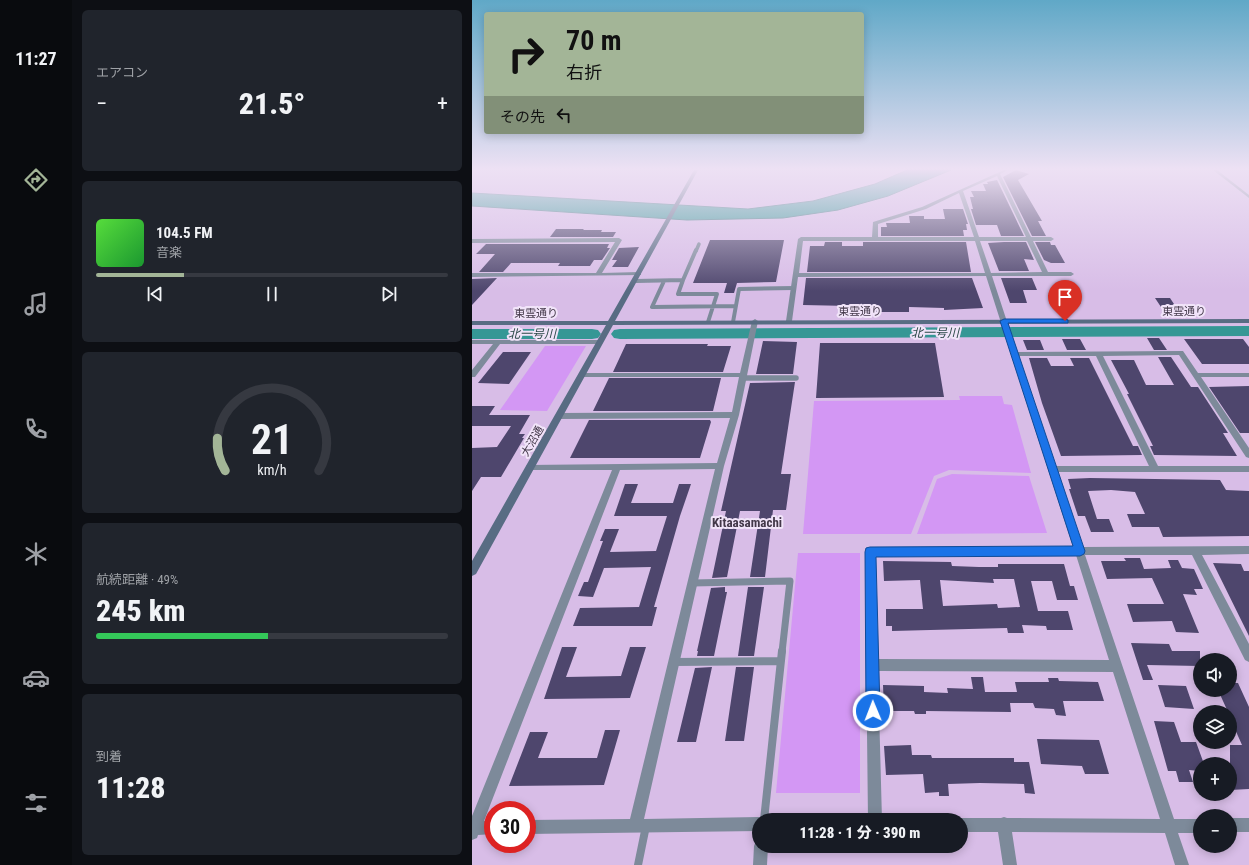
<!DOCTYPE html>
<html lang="ja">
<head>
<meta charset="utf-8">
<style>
  body { margin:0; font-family:"Roboto Condensed","Noto Sans JP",sans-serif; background:#20242c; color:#f1f3f6; height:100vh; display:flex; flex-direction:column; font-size:15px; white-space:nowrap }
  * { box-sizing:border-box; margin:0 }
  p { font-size:13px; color:#9ea1a6 }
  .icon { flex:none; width:22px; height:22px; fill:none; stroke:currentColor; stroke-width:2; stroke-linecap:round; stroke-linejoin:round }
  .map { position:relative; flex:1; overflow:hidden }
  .side { display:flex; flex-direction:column; gap:10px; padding:10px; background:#0d0f14; width:400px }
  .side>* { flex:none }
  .banner { position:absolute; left:12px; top:12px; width:380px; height:122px; border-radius:4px; box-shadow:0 2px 10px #0003; background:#a3b597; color:#111; overflow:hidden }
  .controls { position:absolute; left:721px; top:653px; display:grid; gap:8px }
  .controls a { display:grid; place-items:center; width:44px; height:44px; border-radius:50%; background:#171b24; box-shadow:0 2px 10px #0003; font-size:20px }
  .speed { position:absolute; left:12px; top:801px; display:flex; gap:8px; font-size:20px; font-weight:700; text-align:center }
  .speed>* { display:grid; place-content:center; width:52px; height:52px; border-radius:50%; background:#171b24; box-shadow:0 2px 10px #0003; line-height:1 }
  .speed .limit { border:6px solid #d22; background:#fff; color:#111 }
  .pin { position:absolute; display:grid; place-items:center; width:34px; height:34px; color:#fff; margin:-41px -17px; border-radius:50% 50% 50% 0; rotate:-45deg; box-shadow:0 0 4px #0007 }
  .pin .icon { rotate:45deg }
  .me { position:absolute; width:44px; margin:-22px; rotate:359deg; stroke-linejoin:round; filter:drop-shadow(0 0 3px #0008) }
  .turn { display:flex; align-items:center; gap:14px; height:84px; padding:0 16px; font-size:18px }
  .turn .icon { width:52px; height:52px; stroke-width:2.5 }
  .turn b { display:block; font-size:28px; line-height:34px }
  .then { display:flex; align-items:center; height:38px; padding:0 16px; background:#0003; gap:8px; font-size:15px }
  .big { font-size:30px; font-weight:800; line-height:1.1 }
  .side .widget { flex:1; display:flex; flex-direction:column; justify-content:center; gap:6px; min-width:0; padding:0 14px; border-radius:6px; background:#20242c }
  .side .dial { align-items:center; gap:0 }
  .dial svg { height:104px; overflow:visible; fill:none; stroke:#363941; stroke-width:7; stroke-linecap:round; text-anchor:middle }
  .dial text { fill:#f1f3f6; stroke:none }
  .song { display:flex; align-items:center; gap:12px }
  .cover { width:48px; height:48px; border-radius:6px; background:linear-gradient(135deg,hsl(110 70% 55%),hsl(130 70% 35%)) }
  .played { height:4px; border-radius:2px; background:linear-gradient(90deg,#a3b597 25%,#363941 25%) }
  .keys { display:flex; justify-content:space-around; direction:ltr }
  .heat { display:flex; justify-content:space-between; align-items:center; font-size:22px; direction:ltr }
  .charge { height:6px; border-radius:3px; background:linear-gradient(90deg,#34c759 49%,#363941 0) }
  .trip { position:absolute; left:280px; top:813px; width:216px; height:40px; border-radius:20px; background:#171b24; box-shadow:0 2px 10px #0003; font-weight:800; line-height:40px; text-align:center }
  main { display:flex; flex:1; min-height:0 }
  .dock { display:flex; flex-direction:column; width:72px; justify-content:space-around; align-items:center; background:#090b0e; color:#9ea1a6 }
  .dock .icon { width:28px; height:28px }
  .dock .on { color:#a3b597 }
  .dock b { font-size:18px; color:#f1f3f6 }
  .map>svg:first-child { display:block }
</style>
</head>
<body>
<main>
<nav class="dock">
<b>11:27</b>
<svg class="icon on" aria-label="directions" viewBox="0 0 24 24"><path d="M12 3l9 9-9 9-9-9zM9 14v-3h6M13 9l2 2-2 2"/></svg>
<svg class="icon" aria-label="music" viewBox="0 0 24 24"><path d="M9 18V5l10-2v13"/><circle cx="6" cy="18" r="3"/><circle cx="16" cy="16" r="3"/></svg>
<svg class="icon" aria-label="phone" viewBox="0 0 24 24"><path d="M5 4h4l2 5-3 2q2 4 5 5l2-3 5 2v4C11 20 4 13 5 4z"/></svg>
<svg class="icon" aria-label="climate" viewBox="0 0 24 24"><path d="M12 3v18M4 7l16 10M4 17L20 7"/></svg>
<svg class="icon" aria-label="car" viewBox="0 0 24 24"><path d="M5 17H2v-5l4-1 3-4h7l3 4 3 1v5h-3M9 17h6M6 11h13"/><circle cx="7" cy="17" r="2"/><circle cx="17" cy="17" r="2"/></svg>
<svg class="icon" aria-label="filters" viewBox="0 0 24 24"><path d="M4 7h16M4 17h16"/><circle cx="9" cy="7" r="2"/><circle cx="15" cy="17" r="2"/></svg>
</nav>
<section class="side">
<div class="widget"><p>エアコン</p>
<div class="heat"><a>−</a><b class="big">21.5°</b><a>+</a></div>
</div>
<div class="widget">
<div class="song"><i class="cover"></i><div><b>104.5 FM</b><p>音楽</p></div></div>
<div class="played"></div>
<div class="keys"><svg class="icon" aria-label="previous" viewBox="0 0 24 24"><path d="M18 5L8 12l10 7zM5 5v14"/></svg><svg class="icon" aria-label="pause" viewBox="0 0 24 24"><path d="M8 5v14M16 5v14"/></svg><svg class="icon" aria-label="next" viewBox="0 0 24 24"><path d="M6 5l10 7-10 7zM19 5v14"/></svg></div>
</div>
<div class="widget dial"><svg viewBox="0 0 100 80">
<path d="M14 69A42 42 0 1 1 86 69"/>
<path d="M14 69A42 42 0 0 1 8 44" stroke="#a3b597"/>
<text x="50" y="56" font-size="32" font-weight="700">21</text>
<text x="50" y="72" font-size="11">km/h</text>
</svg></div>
<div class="widget"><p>航続距離 · 49%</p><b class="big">245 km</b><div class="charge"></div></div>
<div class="widget"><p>到着</p><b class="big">11:28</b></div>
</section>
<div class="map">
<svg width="777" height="865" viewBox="0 0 777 865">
  <rect width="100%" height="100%" fill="#d8bde7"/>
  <!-- green -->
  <path fill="#d397f4" d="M73,346H114L75,411L28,410Z
    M487,396H530L532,404L540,405L559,473L477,470L462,476L439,534H331L342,401L488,400Z
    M480,474L557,476L575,533L445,534L465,479Z
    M326,553H388V793H304Z"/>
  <!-- water -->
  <path fill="#359795" stroke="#397a7e" d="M435,170H479L416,196L366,210L311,218L215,220L0,206V193L276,209L341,201L403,184Z"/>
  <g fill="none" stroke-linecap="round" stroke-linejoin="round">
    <!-- river -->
    <path fill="#359795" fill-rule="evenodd" d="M777,326V336L148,339L142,338L139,334L142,330L148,329Z
      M0,329H120L126,330L129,334L126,338L120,339H0Z"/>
  </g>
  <!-- building -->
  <path fill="#4e466d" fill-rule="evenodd" d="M544,170L557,174L546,180L570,221H566L574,236H560L531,177Z
    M525,180L552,236H529L525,225H504L499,209H501L498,197H502L499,191H514L511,184H516L515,182Z
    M471,209H491L496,224H494L495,230H491L492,236H409V227H415L414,223H438L437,216H452V219H473Z
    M84,229H112L111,230H130L129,232H144L141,237H78Z
    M238,240H312L304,282L265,283L262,293H252L255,283H221Z
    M353,242H370V246H391V242H494L499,272H335L338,246H352Z
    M532,242H554L562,260L552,259L557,271H527L516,243Z
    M563,242H578L579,245H583L593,263H579L572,260Z
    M14,244H137L135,248H138L130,260H122L118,266H86L88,263H39L31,272H7L23,254H4Z
    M167,247L156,267H140L145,260H140L147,248Z
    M25,278L0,305V279Z
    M334,278H500L511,308L472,310V308L437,307V312H378V306L331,305Z
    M529,278H560L565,290H551L555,303H538Z
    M576,295H605L609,303L604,306H593L594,308H582Z
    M683,298H698L704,307H689Z
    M675,338H687L695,350H682Z
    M590,339H608L614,350H595Z
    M712,339H771L777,347V364H730Z
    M551,340H568L572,350H555Z
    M291,341L325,342L321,374H284Z
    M348,343H463L472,397L344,398Z
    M154,344H236L235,346H259L251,372H141Z
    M31,352H59L37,384L6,383Z
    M686,357H699L719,387H726L756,433H751L765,456L682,455L678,446H681L655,394H657L639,360H662L674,385H702Z
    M557,358H575L579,366H602L598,358H617L661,446H666L670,455L589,456L570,403Z
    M137,378H249L241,411H121Z
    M323,382L309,474H319L314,510H301L293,577H278L288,511H268L255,577L240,578L254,511H249L278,383Z
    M777,386V433H768L737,387Z
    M0,406H23L17,415H58L47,434H53L50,438H52L29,477H9L0,491V448L25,447L39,426H0Z
    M117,420H238L239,422L228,458H98Z
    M618,478L748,480L754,490L777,491V536L691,537L687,527H660L655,514H673L663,492L639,490L616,491L625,519H637L642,532H619L613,516H606L597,489H599L596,479Z
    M153,484H166L159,503H201L207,484H219L208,516L182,607H185L180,626H101L108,608L167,607L179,567L132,568L121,597L106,596L112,582H116L131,541H128L133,529H147L138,552L184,551L195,516H142Z
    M652,558H668L672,569L699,568L696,560H706L710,568L722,569L731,589H722L725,595L711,594L727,633L704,632L700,621L661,622L655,604H692L680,578L635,579L629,561H654Z
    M411,561L479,562L480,566L507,567H526V564H592L598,586H602L606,600H585L580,581H559L566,611H596L601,630H575L574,626L550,625L552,633H536L535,628L420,631V626H414V609H451L448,580L412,581ZM521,579H542L548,607L526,608L525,604L471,606L468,580L522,583Z
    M741,563L769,564L772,571H777V636Z
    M253,587V592H255L242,656H225L226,651H225L239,588Z
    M276,587H292L282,656H266Z
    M659,643L697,644L700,651H728V666L675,665L681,680H671Z
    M90,647H105L94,677L149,676L158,647H174L158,698L72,699Z
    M240,667L224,742H205L223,668Z
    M264,667H282L272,741H253Z
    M499,677H511L513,692H545L543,682H577L576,678H586L587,681L626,682L632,701H591L594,716L584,715L582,709L563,708L561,703H538L539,712L454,711V714H443L442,711H412L411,685L452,686V692L476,693L475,688L501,689Z
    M758,683H766L777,707V789L758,790V745H770L758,718V712H756L746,690H758Z
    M686,685L714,686L722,709L693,707Z
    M682,721L702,722L709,742H724L732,764H728V771L717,770L721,782H707L704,771H696Z
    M133,730H148L132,785L37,786L58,732H76L66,758H125Z
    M565,739L627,740L637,774H613L610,766L569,764Z
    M439,745L440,755H459L460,758H542V762H557L563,794L553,793L552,784L508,783L476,784L477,796H467V792L453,793L451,774L414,775L412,746Z"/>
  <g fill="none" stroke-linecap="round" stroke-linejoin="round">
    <!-- lane-far4 -->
    <path stroke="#7d8a9a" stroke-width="3.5" d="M224,251L227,244"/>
    <!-- lane-far3 -->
    <path stroke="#7d8a9a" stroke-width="4" d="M211,280L224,250
      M164,281L211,280L206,294H245L236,322
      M192,281L180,307L264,306
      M261,322L267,289L321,288"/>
    <!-- lane-far2 -->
    <path stroke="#7d8a9a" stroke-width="5.5" d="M271,378H324"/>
    <!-- lane-far1 -->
    <path stroke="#7d8a9a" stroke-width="7" d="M220,583L318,581L310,652"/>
    <!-- lane -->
    <path stroke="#7d8a9a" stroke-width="8" d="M202,662L309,661
      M292,820L310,651
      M166,865L174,826"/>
    <!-- street -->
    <path fill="#7d8a9a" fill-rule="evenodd" d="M532,170H536L528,174L559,237H579L582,239L579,241H561L576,272H599L602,274L599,276H520L545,352L709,351H711L726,373H777V377H729L777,448V458L774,457L707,355L631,356L686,466H777V472H586L610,547L777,546V554L730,555L777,644V662L773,660L720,555H613L702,819H728V833H706L717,865H703L693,833L540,832L545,865H531L526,832H489V820H485L489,818H529L532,817L535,818L688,819L641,672L406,671L410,820H396L393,552L395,549L398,548L601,547L514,276L326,277L320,321L317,323L314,321L326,239L329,237H400L401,222L450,207ZM525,176L554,237H507L491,191ZM487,193L502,237H406V224L454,209ZM331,241H503L513,273H327ZM508,241H555L570,272L519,273ZM547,356H624L677,466H583ZM604,555L637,660L406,659L403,556Z
      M741,170H745L777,195V198Z
      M147,238L150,240L130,273L167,272L169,273V275L0,277V273H124L143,242L0,243V239Z
      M283,319L286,321L267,415L252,466L172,819L287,817L292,820H287V831L55,834V820L158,819L243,469L148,470L12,821L21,820V834L6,835L5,838L0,840V816L140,470H58L55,469L54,467L55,465L245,463L258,418L87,419L83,416L87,413L260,412L267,377H110L106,375L110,373H268L280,321Z
      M0,340H128L131,342L128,344H28L3,377H0V370L21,344H0Z
      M758,818H777V832H758Z
      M287,840V846H296L295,865H281L282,846L284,841Z"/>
    <!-- secondary -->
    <path fill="#586c83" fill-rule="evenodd" d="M222,170H226L143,321L777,319V323L141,325L4,574L0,576V561L134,325H0V321H136Z"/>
  </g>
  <!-- sky -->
  <linearGradient id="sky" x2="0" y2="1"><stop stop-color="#60a8c7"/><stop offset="0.58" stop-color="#ede1f4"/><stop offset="1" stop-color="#ede1f4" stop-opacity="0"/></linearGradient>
  <rect width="777" height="291" fill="url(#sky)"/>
  <!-- route -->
  <path fill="#1a73e8" stroke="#114b97" d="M593,319L596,320V323H536L613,551L612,554L608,556L404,557L408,711L406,716L401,718L396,716L394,711L393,552L394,548L398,547L601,546L528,321L532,319Z"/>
  <g text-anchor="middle" stroke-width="4" stroke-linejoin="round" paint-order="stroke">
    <!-- street labels -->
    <g font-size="11" fill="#433849" stroke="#f1e4f9">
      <text x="388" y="315">東雲通り</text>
      <text x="712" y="315">東雲通り</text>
      <text x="64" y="317">東雲通り</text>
      <text transform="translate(60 441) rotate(-60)" y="4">大沼通</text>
    </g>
    <!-- water labels -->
    <g font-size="12" font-style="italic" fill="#2a4847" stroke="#f1e4f9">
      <text x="463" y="337">北一号川</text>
      <text x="60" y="338">北一号川</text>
    </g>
    <!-- quarter labels -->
    <g font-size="13" font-weight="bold" fill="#433849" stroke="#f1e4f9">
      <text x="275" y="527">Kitaasamachi</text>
    </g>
  </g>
</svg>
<div class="controls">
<a><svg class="icon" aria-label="sound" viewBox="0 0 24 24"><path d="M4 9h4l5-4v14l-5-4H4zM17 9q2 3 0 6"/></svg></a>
<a><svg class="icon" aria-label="layers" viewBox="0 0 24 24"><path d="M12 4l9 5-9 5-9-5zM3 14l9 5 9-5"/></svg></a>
<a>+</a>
<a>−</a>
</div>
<div class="speed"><div class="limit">30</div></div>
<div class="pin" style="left:593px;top:321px;background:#d93025"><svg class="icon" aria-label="arrive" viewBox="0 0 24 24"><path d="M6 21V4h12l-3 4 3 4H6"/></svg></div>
<svg class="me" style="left:401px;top:711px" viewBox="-20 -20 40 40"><circle r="17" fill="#1a73e8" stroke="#fff" stroke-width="3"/><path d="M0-11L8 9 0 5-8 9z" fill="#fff"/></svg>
<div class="trip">11:28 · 1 分 · 390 m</div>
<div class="banner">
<div class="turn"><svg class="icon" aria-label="right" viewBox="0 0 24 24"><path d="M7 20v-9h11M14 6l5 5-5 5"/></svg><div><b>70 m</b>右折</div></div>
<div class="then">その先<svg class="icon" aria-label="left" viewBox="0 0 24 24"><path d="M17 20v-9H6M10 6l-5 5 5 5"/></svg></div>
</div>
</div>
</main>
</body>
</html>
